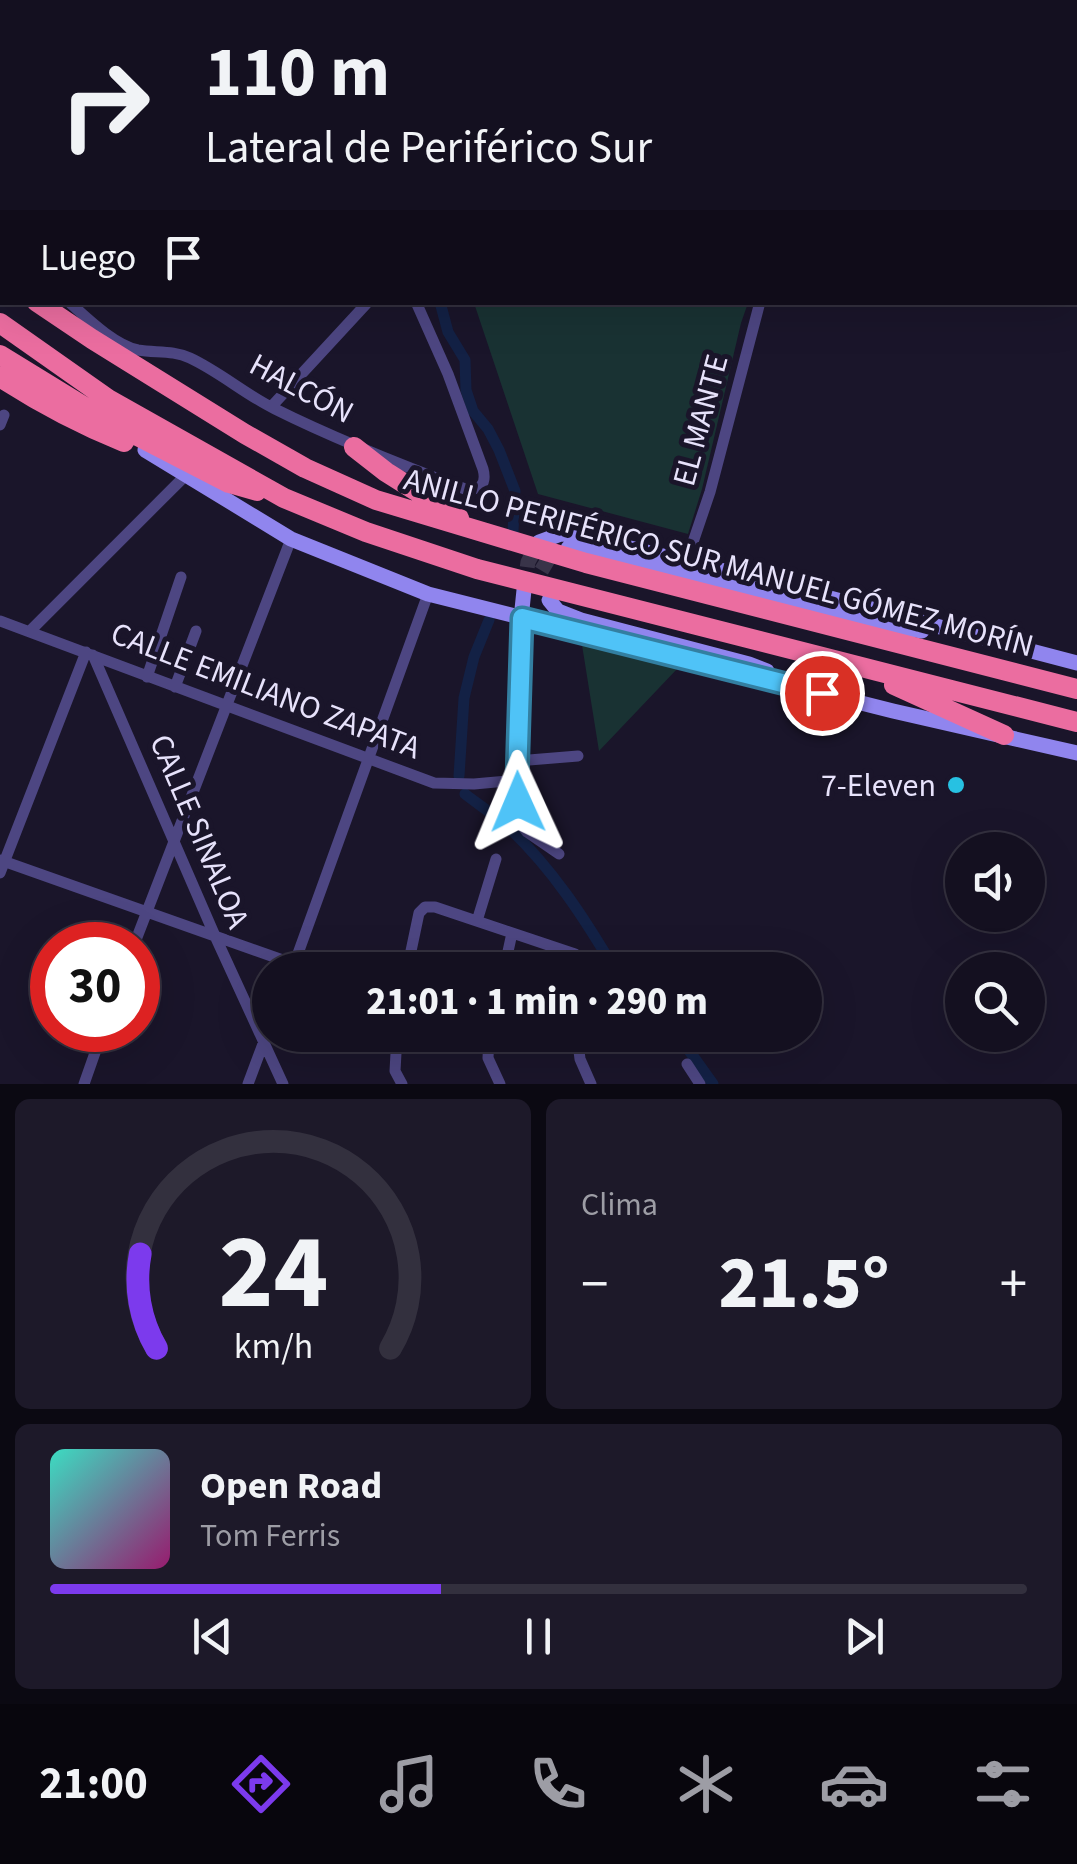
<!DOCTYPE html>
<html lang="es">
<head>
<meta charset="utf-8">
<style>
  body { margin:0; font-family:"Source Sans 3",sans-serif; background:#1d1929; color:#f1f3f6; height:100vh; display:flex; flex-direction:column; font-size:38px; white-space:nowrap }
  * { box-sizing:border-box; margin:0 }
  p { font-size:32px; color:#9d9da5 }
  .icon { flex:none; width:55px; height:55px; fill:none; stroke:currentColor; stroke-width:2; stroke-linecap:round; stroke-linejoin:round }
  .map { position:relative; height:1084px; overflow:hidden }
  .sheet { display:flex; flex-direction:column; gap:15px; padding:15px; background:#0b0912; flex:1 }
  .sheet>* { flex:none }
  .banner { position:absolute; left:0px; top:0px; width:1078px; height:305px; box-shadow:0 10px 40px #0002,0 0 0 2px #33303e; background:#141020; color:#f1f3f6; overflow:hidden }
  .tools { position:absolute; left:945px; top:832px; display:grid; gap:20px }
  .tools a { display:grid; place-items:center; width:100px; height:100px; border-radius:50%; background:#141020; box-shadow:0 10px 40px #0002,0 0 0 2px #33303e; font-size:50px }
  .speed { position:absolute; left:30px; top:922px; display:flex; gap:20px; font-size:50px; font-weight:700; text-align:center }
  .speed>* { display:grid; place-content:center; width:130px; height:130px; border-radius:50%; background:#141020; box-shadow:0 10px 40px #0002,0 0 0 2px #33303e; line-height:1 }
  .speed .limit { border:15px solid #d22; background:#fff; color:#111 }
  .pin { position:absolute; display:grid; place-items:center; width:85px; height:85px; color:#fff; margin:-42px; border:5px solid #fff; border-radius:50%; box-shadow:0 2px 10px #0007 }
  .me { position:absolute; width:110px; margin:-55px; rotate:359deg; stroke-linejoin:round; filter:drop-shadow(0 0 8px #0008) }
  .turn { display:flex; align-items:center; gap:35px; height:210px; padding:0 40px; font-size:45px }
  .turn .icon { width:130px; height:130px; stroke-width:2.5 }
  .turn b { display:block; font-size:70px; line-height:85px }
  .then { display:flex; align-items:center; height:95px; padding:0 40px; background:#0003; gap:20px; font-size:38px }
  .big { font-size:75px; font-weight:800; line-height:1.1 }
  .sheet .widget { flex:1; display:flex; flex-direction:column; justify-content:center; gap:15px; min-width:0; padding:0 35px; border-radius:15px; background:#1d1929 }
  .sheet .dial { align-items:center; gap:0 }
  .dial svg { height:260px; overflow:visible; fill:none; stroke:#33303e; stroke-width:7; stroke-linecap:round; text-anchor:middle }
  .dial text { fill:#f1f3f6; stroke:none }
  .song { display:flex; align-items:center; gap:30px }
  .cover { width:120px; height:120px; border-radius:15px; background:linear-gradient(135deg,hsl(170 70% 55%),hsl(320 70% 35%)) }
  .played { height:10px; border-radius:5px; background:linear-gradient(90deg,#7c3aed 40%,#33303e 40%) }
  .keys { display:flex; justify-content:space-around; direction:ltr }
  .heat { display:flex; justify-content:space-between; align-items:center; font-size:55px; direction:ltr }
  .sheet .tiles { flex:1; display:grid; gap:15px; grid-template-columns:1fr 1fr }
  .widget:last-child { grid-column:span 2 }
  .trip { position:absolute; left:252px; top:952px; width:570px; height:100px; border-radius:50px; background:#141020; box-shadow:0 10px 40px #0002,0 0 0 2px #33303e; font-weight:800; line-height:100px; text-align:center }
  .menu { display:flex; height:160px; justify-content:space-around; align-items:center; background:#08060d; color:#9d9da5 }
  .menu .icon { width:70px; height:70px }
  .menu .active { color:#7c3aed }
  .menu b { font-size:45px; color:#f1f3f6 }
  .map>svg:first-child { display:block }
</style>
</head>
<body>
<div class="map">
<svg width="1077" height="1084" viewBox="0 0 1077 1084">
  <rect width="100%" height="100%" fill="#1a152a"/>
  <!-- green -->
  <path fill="#193233" d="M474,303H748L741,323L702,489L688,534L538,494Z
    M582,645L677,669L599,751Z"/>
  <g fill="none" stroke-linecap="round" stroke-linejoin="round">
    <!-- canal -->
    <path stroke="#132145" stroke-width="11" d="M0,138L2,140
      M440,302L448,332L465,360L466,390L473,411L488,429L499,450L515,491L513,532
      M459,776L464,698L474,657L489,620
      M465,794C479,805 495,815 508,827C552,868 585,919 615,970
      M674,1035L688,1049L713,1084"/>
    <!-- secondary-tunnel -->
    <path stroke="#393449" stroke-width="15" stroke-dasharray="15 8" stroke-linecap="butt" d="M524,590L528,562L539,542
      M543,593L540,573L552,553L559,550"/>
    <!-- street -->
    <path stroke="#4d4682" stroke-width="11" d="M0,245L2,247
      M69,302C87,318 114,345 138,350C156,353 173,350 190,358C220,372 246,395 275,409C337,440 401,465 465,489C480,491 487,484 483,469L448,374L416,302
      M271,407L368,302
      M0,425L4,415
      M690,551L710,492L760,302
      M521,619L517,780L520,823L527,832L559,854
      M0,621L434,783L474,784L517,780
      M30,631L186,475
      M93,655L215,936L283,1084
      M147,677L181,577
      M175,687L196,631
      M517,761L578,756
      M0,860L311,970
      M0,873L86,652
      M477,921L496,859
      M134,945L291,539
      M292,970L428,594
      M407,970L419,913L425,907H435L575,954L582,961L583,970
      M504,970L512,933
      M397,1035L395,1071L402,1084
      M489,1035L488,1058L500,1084
      M577,1035L580,1059L591,1084
      M687,1064L700,1084
      M84,1084L103,1030
      M248,1084L270,1025"/>
    <!-- secondary -->
    <path stroke="#9085ee" stroke-width="15" d="M853,0L855,2
      M877,0L880,2
      M1075,190L1077,192
      M1075,213L1077,215
      M145,450L291,539L428,594L893,711L1077,753
      M539,542L561,534L577,535L773,583L1077,663
      M568,548L598,551L890,626L922,631
      M549,600L558,611L581,620L749,664L767,671
      M521,619L524,590"/>
    <!-- highway -->
    <path stroke="#eb6da0" stroke-width="20" d="M0,277L2,279
      M37,302L92,339L245,434L305,468L376,500L586,563L1077,689
      M0,323L108,399L284,498L366,532L477,569L1077,722
      M0,355L101,417L229,483L257,491
      M0,377C40,403 80,424 124,442
      M354,447L386,472L459,518
      M894,685L1004,735"/>
  </g>
  <g fill="none" stroke-linecap="round" stroke-linejoin="round">
    <!-- route casing -->
    <g stroke="#337fa1" stroke-width="25">
      <path id="route" d="M518,802L517,780L522,618L822,693"/>
    </g>
    <!-- route -->
    <use href="#route" stroke="#4fc3f7" stroke-width="18"/>
  </g>
  <!-- markers -->
  <circle fill="#27c1e2" stroke="#1a152a" stroke-width="4" cx="956" cy="785" r="10"/>
  <g text-anchor="middle" stroke-width="10" stroke-linejoin="round" paint-order="stroke">
    <!-- street labels -->
    <g font-size="32" fill="#e7e2fb" stroke="#1a152a">
      <text transform="translate(302 388) rotate(28)" y="11">HALCÓN</text>
      <text transform="translate(700 420) rotate(-75)" y="11">EL MANTE</text>
      <text transform="translate(719 562) rotate(15)" y="11">ANILLO PERIFÉRICO SUR MANUEL GÓMEZ MORÍN</text>
      <text transform="translate(266 690) rotate(21)" y="11">CALLE EMILIANO ZAPATA</text>
      <text transform="translate(200 831) rotate(67)" y="11">CALLE SINALOA</text>
    </g>
    <!-- poi labels -->
    <g font-size="32" fill="#e7e2fb" stroke="#1a152a" text-anchor="end">
      <text x="936" y="796">7-Eleven</text>
    </g>
  </g>
</svg>
<div class="tools">
<a><svg class="icon" aria-label="sound" viewBox="0 0 24 24"><path d="M4 9h4l5-4v14l-5-4H4zM17 9q2 3 0 6"/></svg></a>
<a><svg class="icon" aria-label="search" viewBox="0 0 24 24"><circle cx="10" cy="10" r="6"/><path d="M15 15l6 6"/></svg></a>
</div>
<div class="speed"><div class="limit">30</div></div>
<div class="pin" style="left:822px;top:693px;background:#d93025"><svg class="icon" aria-label="arrive" viewBox="0 0 24 24"><path d="M6 21V4h12l-3 4 3 4H6"/></svg></div>
<svg class="me" style="left:518px;top:802px" viewBox="-20 -20 40 40"><path d="M0-17L14 15 0 8-14 15z" fill="#4fc3f7" stroke="#fff" stroke-width="4"/></svg>
<div class="trip">21:01 · 1 min · 290 m</div>
<div class="banner">
<div class="turn"><svg class="icon" aria-label="right" viewBox="0 0 24 24"><path d="M7 20v-9h11M14 6l5 5-5 5"/></svg><div><b>110 m</b>Lateral de Periférico Sur</div></div>
<div class="then">Luego<svg class="icon" aria-label="arrive" viewBox="0 0 24 24"><path d="M6 21V4h12l-3 4 3 4H6"/></svg></div>
</div>
</div>
<section class="sheet">
<div class="tiles">
<div class="widget dial"><svg viewBox="0 0 100 80">
<path d="M14 69A42 42 0 1 1 86 69"/>
<path d="M14 69A42 42 0 0 1 9 40" stroke="#7c3aed"/>
<text x="50" y="56" font-size="32" font-weight="700">24</text>
<text x="50" y="72" font-size="11">km/h</text>
</svg></div>
<div class="widget"><p>Clima</p>
<div class="heat"><a>−</a><b class="big">21.5°</b><a>+</a></div>
</div>
<div class="widget">
<div class="song"><i class="cover"></i><div><b>Open Road</b><p>Tom Ferris</p></div></div>
<div class="played"></div>
<div class="keys"><svg class="icon" aria-label="previous" viewBox="0 0 24 24"><path d="M18 5L8 12l10 7zM5 5v14"/></svg><svg class="icon" aria-label="pause" viewBox="0 0 24 24"><path d="M8 5v14M16 5v14"/></svg><svg class="icon" aria-label="next" viewBox="0 0 24 24"><path d="M6 5l10 7-10 7zM19 5v14"/></svg></div>
</div>
</div>
</section>
<nav class="menu">
<b>21:00</b>
<svg class="icon active" aria-label="directions" viewBox="0 0 24 24"><path d="M12 3l9 9-9 9-9-9zM9 14v-3h6M13 9l2 2-2 2"/></svg>
<svg class="icon" aria-label="music" viewBox="0 0 24 24"><path d="M9 18V5l10-2v13"/><circle cx="6" cy="18" r="3"/><circle cx="16" cy="16" r="3"/></svg>
<svg class="icon" aria-label="phone" viewBox="0 0 24 24"><path d="M5 4h4l2 5-3 2q2 4 5 5l2-3 5 2v4C11 20 4 13 5 4z"/></svg>
<svg class="icon" aria-label="climate" viewBox="0 0 24 24"><path d="M12 3v18M4 7l16 10M4 17L20 7"/></svg>
<svg class="icon" aria-label="car" viewBox="0 0 24 24"><path d="M5 17H2v-5l4-1 3-4h7l3 4 3 1v5h-3M9 17h6M6 11h13"/><circle cx="7" cy="17" r="2"/><circle cx="17" cy="17" r="2"/></svg>
<svg class="icon" aria-label="filters" viewBox="0 0 24 24"><path d="M4 7h16M4 17h16"/><circle cx="9" cy="7" r="2"/><circle cx="15" cy="17" r="2"/></svg>
</nav>
</body>
</html>
